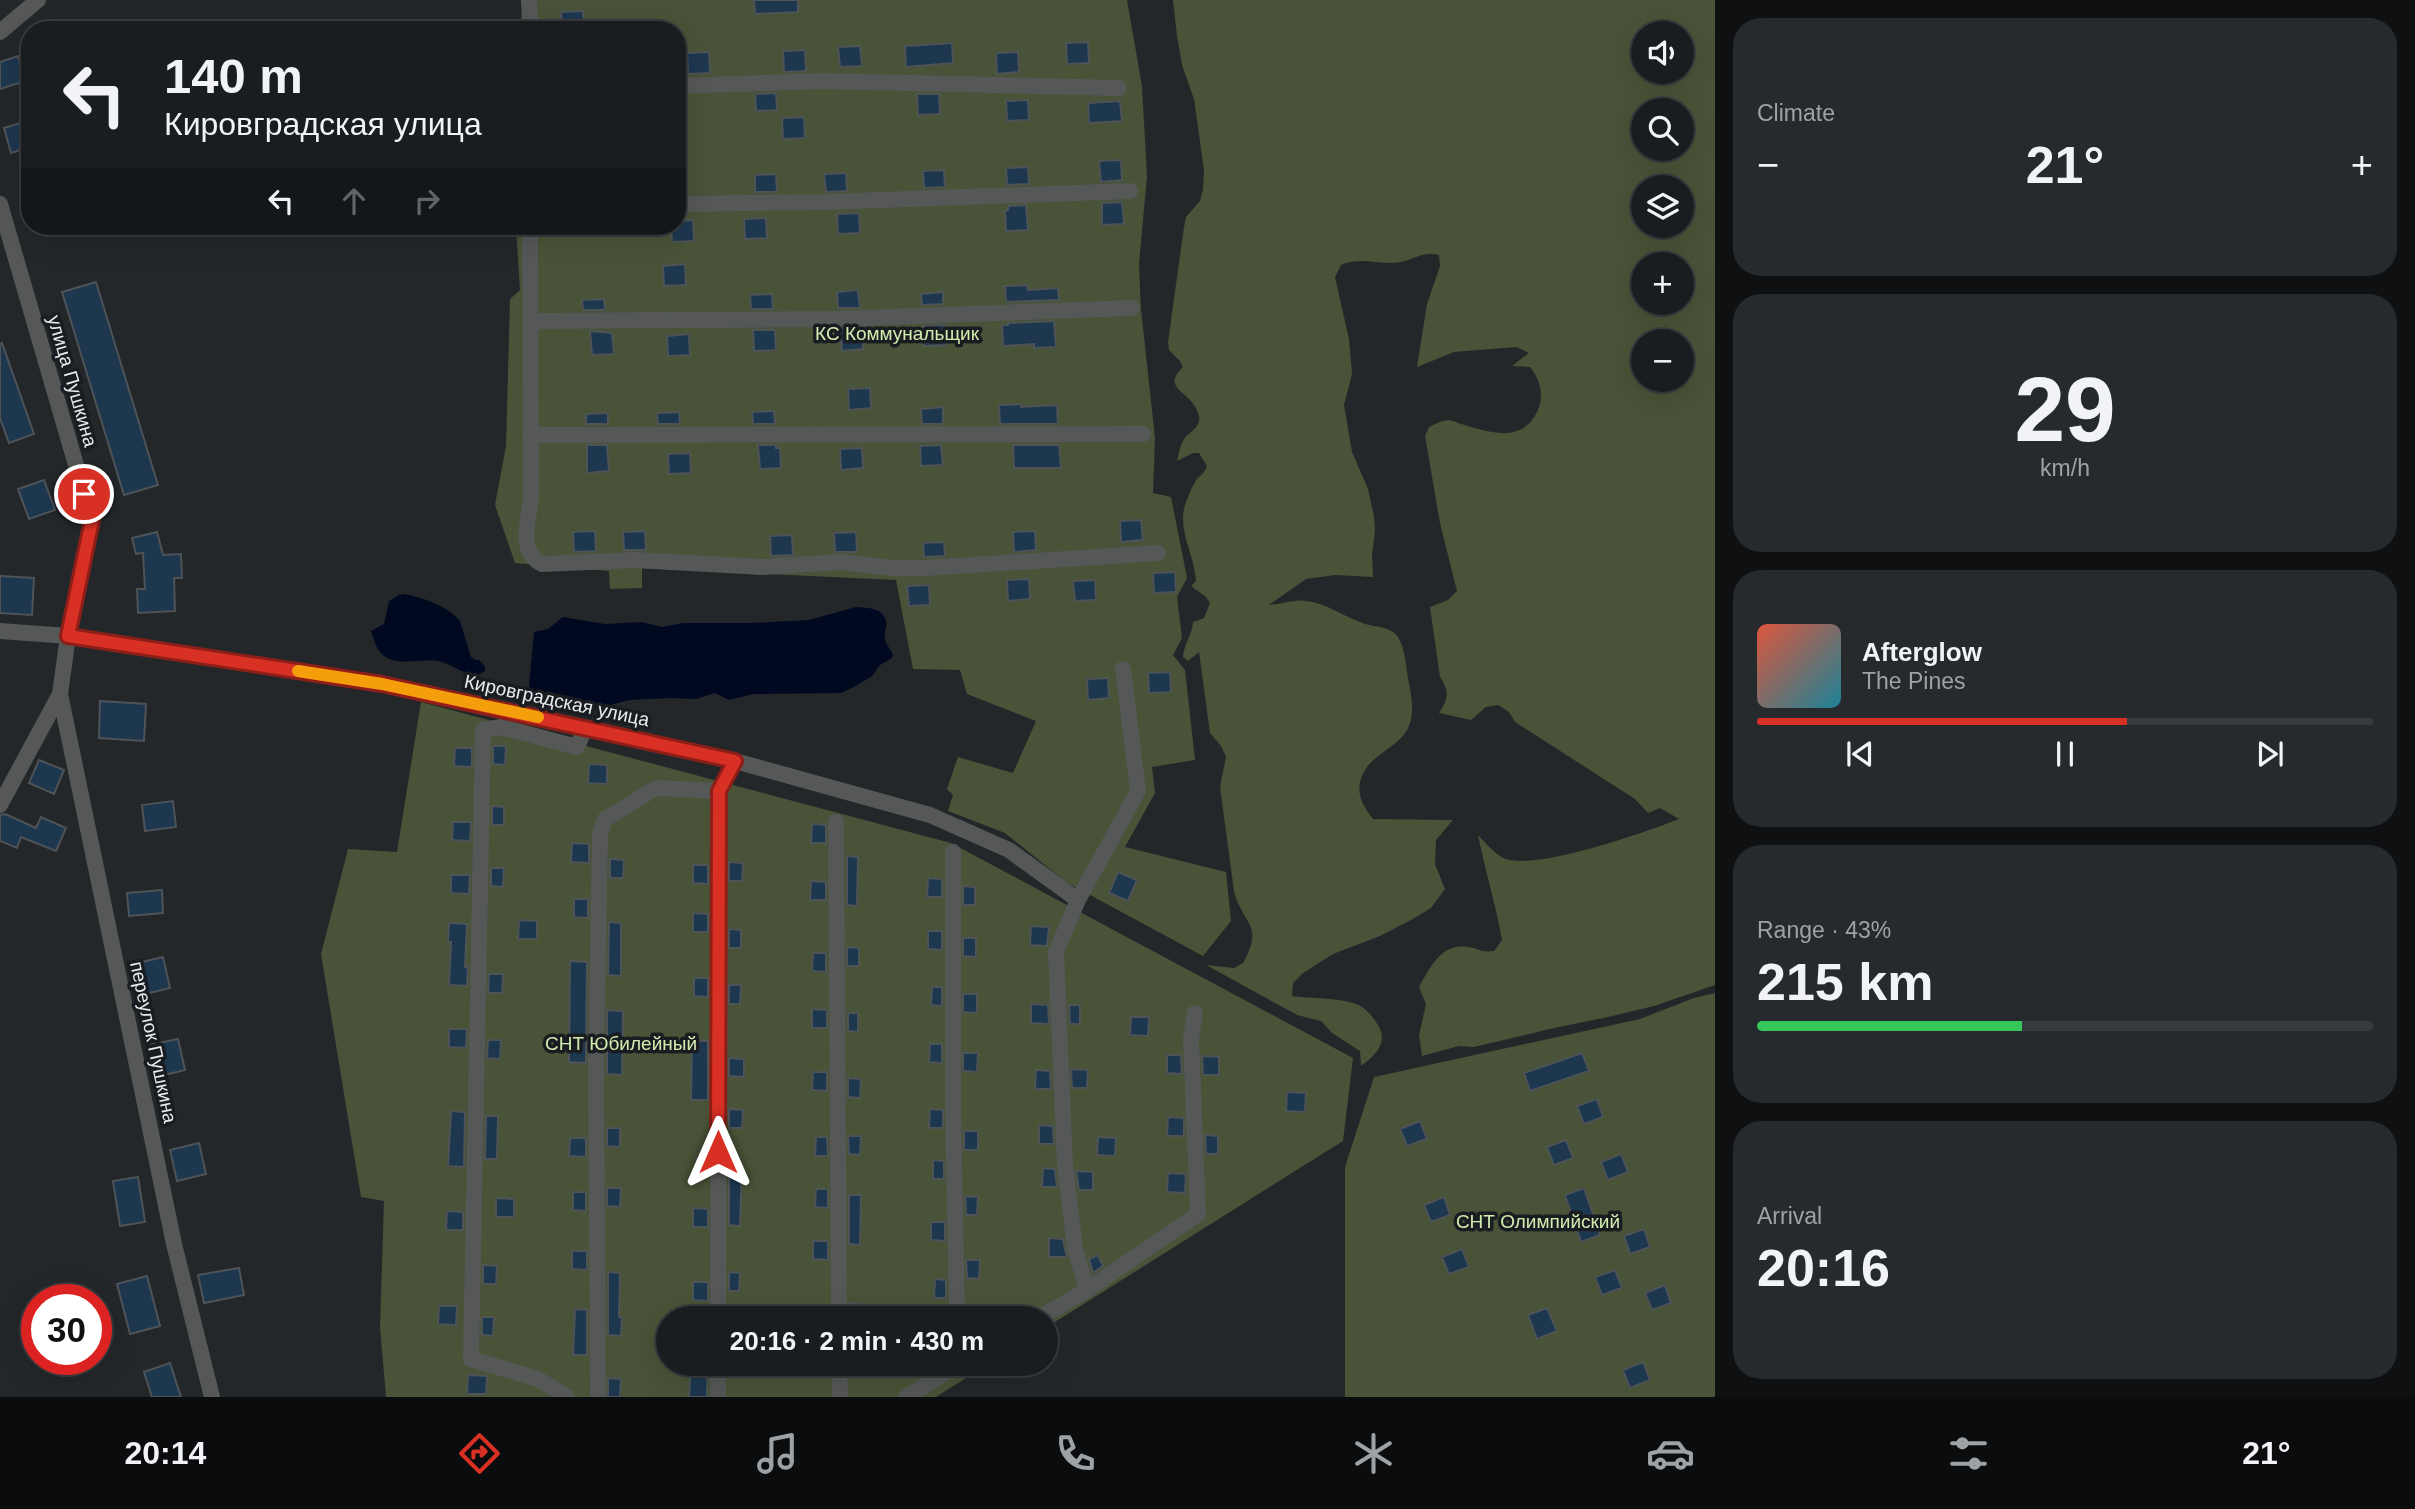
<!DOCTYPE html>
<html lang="en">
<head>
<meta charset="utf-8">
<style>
  body { margin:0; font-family:Helvetica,sans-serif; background:#272a2d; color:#f1f3f6; height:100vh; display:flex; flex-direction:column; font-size:26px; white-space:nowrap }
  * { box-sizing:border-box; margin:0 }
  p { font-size:23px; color:#9fa2a5 }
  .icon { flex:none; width:38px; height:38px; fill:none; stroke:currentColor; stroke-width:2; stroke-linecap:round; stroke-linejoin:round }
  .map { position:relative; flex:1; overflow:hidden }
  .sheet { display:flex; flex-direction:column; gap:18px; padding:18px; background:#0e1012; width:700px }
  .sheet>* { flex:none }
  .top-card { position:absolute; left:21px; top:21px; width:665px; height:214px; border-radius:28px; box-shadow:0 7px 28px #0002,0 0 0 2px #383b3e; background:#1a1d20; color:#f1f3f6; overflow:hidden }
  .controls { position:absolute; left:1631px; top:21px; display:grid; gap:14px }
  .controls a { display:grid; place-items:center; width:63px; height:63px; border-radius:50%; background:#1a1d20; box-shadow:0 7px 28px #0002,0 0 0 2px #383b3e; font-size:35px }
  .speed { position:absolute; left:21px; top:1284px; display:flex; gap:14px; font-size:35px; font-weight:700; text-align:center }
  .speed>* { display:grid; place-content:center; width:91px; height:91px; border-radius:50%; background:#1a1d20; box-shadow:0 7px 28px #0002,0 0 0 2px #383b3e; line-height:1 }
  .speed .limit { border:10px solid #d22; background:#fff; color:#111 }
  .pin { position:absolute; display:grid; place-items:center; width:60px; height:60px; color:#fff; margin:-30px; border:4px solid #fff; border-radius:50%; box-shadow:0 2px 7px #0007 }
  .me { position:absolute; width:77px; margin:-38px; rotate:0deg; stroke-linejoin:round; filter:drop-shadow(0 0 5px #0008) }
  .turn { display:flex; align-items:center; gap:24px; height:147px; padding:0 28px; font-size:32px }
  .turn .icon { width:91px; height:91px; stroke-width:2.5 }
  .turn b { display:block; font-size:49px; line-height:60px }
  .lanes { display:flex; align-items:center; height:66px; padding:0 28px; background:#0003; justify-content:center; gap:35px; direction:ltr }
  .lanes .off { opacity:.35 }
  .big { font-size:52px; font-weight:700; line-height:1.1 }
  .sheet .card { flex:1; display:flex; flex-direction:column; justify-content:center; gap:10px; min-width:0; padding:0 24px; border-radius:28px; background:#272a2d }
  .sheet .dial { align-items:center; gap:0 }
  .dial b { font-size:91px; line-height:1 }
  .song { display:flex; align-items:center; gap:21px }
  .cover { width:84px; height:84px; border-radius:10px; background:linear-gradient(135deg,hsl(10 70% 55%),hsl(190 70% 35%)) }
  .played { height:7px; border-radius:4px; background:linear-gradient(90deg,#d93025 60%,#383b3e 60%) }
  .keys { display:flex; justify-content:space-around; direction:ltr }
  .heat { display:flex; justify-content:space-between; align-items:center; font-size:38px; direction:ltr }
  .charge { height:10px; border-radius:5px; background:linear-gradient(90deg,#34c759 43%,#383b3e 0) }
  .trip { position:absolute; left:656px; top:1306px; width:402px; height:70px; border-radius:35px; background:#1a1d20; box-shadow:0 7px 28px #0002,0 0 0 2px #383b3e; font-weight:700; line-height:70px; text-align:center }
  .menu { display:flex; height:112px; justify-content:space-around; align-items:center; background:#0a0c0d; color:#9fa2a5 }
  .menu .icon { width:49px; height:49px }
  .menu .active { color:#d93025 }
  .menu b { font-size:32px; color:#f1f3f6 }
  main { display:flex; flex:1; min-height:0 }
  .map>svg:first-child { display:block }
</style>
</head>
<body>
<main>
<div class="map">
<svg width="1715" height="1397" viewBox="0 0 1715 1397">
  <rect width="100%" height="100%" fill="#23272a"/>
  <!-- green -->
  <path fill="#485337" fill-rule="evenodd" d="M522,0H1127L1142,86L1147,176L1139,264L1141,309L1155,438L1153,493L1171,497L1187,578L1177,597L1182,638L1173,655L1185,670L1195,760L1152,767L1155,793L1125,847L1226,872L1231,921L1203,956L1066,882L1005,833L948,811L953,795L947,789L958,757L1013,773L1036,721L967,694L960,670L913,669L896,580L642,568V588L610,589L609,571L515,563L495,505L506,446L510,299L520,290L516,226H677V30H521Z
    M1173,0H1715V985L1654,1006L1608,1017L1554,1028L1474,1047L1459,1046L1422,1056L1419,1035L1426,1004L1419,987C1430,968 1441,943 1467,947C1480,948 1479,953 1494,951L1502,940C1496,905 1485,870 1478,835C1486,843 1495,855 1506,859C1538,870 1646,832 1679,819L1660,808L1648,813L1635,799L1515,722L1509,712L1498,705L1486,707L1471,720L1439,713C1448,700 1450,691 1440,677L1430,607L1448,600L1457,591L1440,523L1425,436L1429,427C1435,424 1443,420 1449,420C1454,421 1460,424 1465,425C1493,434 1526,443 1539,407C1544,393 1539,378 1530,367L1512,366L1529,353L1516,347L1454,352L1417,367L1427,304L1440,266L1439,255C1423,251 1415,259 1401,262C1380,266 1361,256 1341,265L1335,277L1349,339L1352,374L1344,405L1352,452L1368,489L1374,516L1375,531L1372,555L1373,577L1335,575L1306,579L1269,605C1280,605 1294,599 1306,601C1327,603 1344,617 1365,624C1376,627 1392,627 1398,637C1405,648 1406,666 1408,679C1411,693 1415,711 1409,726C1400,748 1371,753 1362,776C1355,793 1363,806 1373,819L1453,820L1436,840L1435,864L1445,889L1431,908L1411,920L1380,936L1333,954L1303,973L1293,983L1292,996C1313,999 1336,997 1356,1004C1365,1007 1371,1015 1376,1022C1390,1041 1377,1054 1361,1066L1360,1051L1332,1033L1321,1021L1297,1015L1206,965L1234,968L1243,963C1265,924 1242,924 1234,891L1220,787L1226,757L1221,746L1210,733L1199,652L1188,661L1183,657C1184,644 1192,635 1193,622L1204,618L1210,603L1206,597L1191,586L1196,581C1195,556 1177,530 1185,505C1188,497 1192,486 1197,479C1202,474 1205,472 1207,466L1199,453H1193L1177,461C1179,454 1180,445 1184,439C1189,432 1201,428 1199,416C1193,390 1159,390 1183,367L1180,361L1169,350L1168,342L1184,227L1186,217L1200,201L1203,190L1204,170L1194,99L1182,65L1177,36ZM1643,33H1682V72H1643ZM1643,110H1682V149H1643ZM1643,187H1682V226H1643ZM1643,264H1682V303H1643ZM1643,341H1682V380H1643Z
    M421,702L951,843L1353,1058L1343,1141L1047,1327L1046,1318H668V1363H990L936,1397H386L380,1327L384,1201L361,1197L321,954L348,849L397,852Z
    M1715,993V1397H1345V1167L1374,1077L1640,1019L1694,998Z"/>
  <!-- water -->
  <path fill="#010921" d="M405,594C423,598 448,606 460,621L471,657L475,660H479L485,666V671C472,682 453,664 439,661C422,658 400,667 384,656C376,650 374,639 371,631L384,624L389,601L399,595Z
    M856,607C866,608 883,607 886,621C888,626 883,632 885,638C886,644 890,649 893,654L892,658L880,665L872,676L854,687L841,693L753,694L729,700L715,693L696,699L670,698L629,700L600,708L588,707L567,709L552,699L532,692L529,686L534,632L548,629L563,617L605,624L641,622L662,627L683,623H752L809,620Z"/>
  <!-- building -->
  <path fill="#1d374f" stroke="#4e5357" stroke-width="2" d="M754,0H798V12L755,14Z
    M583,11L584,30H562L561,12Z
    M1088,42L1089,63L1067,64L1066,43Z
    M952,43L953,63L906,67L905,46Z
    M860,46L862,66L840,67L838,47Z
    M805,50L806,71L784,72L783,51Z
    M709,52L710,73L688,74L687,53Z
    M1018,52L1019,72L997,74L996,53Z
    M18,56L25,81L0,89V62Z
    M776,93L777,110L756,111L755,94Z
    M917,94H939L940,114L918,115Z
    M1028,100L1029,120L1007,121L1006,101Z
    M1120,101L1122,121L1089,123L1088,103Z
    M804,117L805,138L783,139L782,118Z
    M30,120V147L11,153L4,128Z
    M1121,160L1122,180L1101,182L1099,161Z
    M1028,167L1029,184L1007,185L1006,168Z
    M944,170L945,187L924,188L923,171Z
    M846,173L847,191L826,192L824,174Z
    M776,174L777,192H755V175Z
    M1122,202L1124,224L1102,225V203Z
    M1026,205L1028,230L1006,231L1005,211L1008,210V206Z
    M859,213L860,233L838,234L837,214Z
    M766,218L767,238L745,239L744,219Z
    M693,220L694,241L672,242L671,226H677V221Z
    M685,264L686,285L664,286L663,266Z
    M96,282L158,485L124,495L62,292Z
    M1027,285L1028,290L1058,288L1059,300L1006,302L1005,286Z
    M858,290L860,308H838L837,292Z
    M943,292V304L922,305L921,294Z
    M772,294L773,309H751L750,295Z
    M604,299L605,310H583L582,300Z
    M1054,321L1056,347L1034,348V344L1003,346L1002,325H1008V323Z
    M945,325L946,345L924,346L923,326Z
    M840,329H862L863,349L842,351Z
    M753,330H775L776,350L754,351Z
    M590,331L612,333L614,354L592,355Z
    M689,334L690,355L668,356L667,336Z
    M2,343L34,434L9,443L0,418V344Z
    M870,388L871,408L849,410L848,389Z
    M1021,404V407L1057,405L1058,424H1000L999,405Z
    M943,407V424H922L921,409Z
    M774,411L775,424H753L752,412Z
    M679,412L680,424H658L657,413Z
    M608,413V424H586V414Z
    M587,445H607L609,471L587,473Z
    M758,445H776V448H780L781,468L760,469Z
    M941,445L943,465L921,466L920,446Z
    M1013,445H1059L1061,468H1014Z
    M862,448L863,468L841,470L840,449Z
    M690,453L691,473L669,474L668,454Z
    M44,480L55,510L29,519L18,489Z
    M1141,520L1143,540L1121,542L1120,521Z
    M595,531L596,551L574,552L573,532Z
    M645,531L646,550H624L623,532Z
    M1035,531L1036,550L1014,552L1013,532Z
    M157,532L163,555L181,554L182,578H174L175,611L138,613L137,589H145L143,553L136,554L132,538Z
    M856,532L857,552H835L834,533Z
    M792,535L793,555L771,556L770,536Z
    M944,542L945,556L924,557L923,543Z
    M1175,572L1176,592L1154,593L1153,573Z
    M0,576L34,578L32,615L0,613Z
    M1029,579L1030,599L1008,601L1007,580Z
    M1095,580L1096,600L1075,601L1073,581Z
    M929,585L930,605L909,606L907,586Z
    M1170,672L1171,692L1149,693L1148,673Z
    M1108,678L1109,698L1088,700L1087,679Z
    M100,701L146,704L144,741L99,738Z
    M493,746H506L505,765L493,764Z
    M455,748H472V767L454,766Z
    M39,760L64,770L54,794L29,783Z
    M589,764L607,765V784L588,783Z
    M173,801L176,827L145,831L142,805Z
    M492,806L504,807V825H492Z
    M5,814L36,828L41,817L66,828L56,851L21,837L17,848L0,841V815Z
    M453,822H471L470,841L452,840Z
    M812,824L826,825V843H811Z
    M572,843L589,844V863L571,862Z
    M847,856L858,857L857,906L847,905Z
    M610,859L624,860L623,878H610Z
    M729,862L743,863L742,881H729Z
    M693,865H708V884L693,883Z
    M491,868H504L503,887L491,886Z
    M1118,872L1137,880L1128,901L1109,893Z
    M451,875H470L469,894L451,893Z
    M928,878L942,879V897H927Z
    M811,881L826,882V900H810Z
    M963,886L975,887V905H963Z
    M162,890L163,913L129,916L127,893Z
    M574,899H588V918L574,917Z
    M693,913L708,914V932H693Z
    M519,920L537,921V939H518Z
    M609,922L621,923V976L608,975Z
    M449,923L467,924L465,967H468L467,986L449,985L451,942H448Z
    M1031,926L1049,927L1047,946L1030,945Z
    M729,929L741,930V948H729Z
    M928,931H942V950L928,949Z
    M963,938H976V957L963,956Z
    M847,947L859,948V966H847Z
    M813,953H826V972L812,971Z
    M163,957L170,988L141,995L134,964Z
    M570,961L587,962L586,1063L569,1062Z
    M489,974H503L502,993H488Z
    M694,978H708V997L694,996Z
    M729,985H741L740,1004H729Z
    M932,987H942V1006L931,1005Z
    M963,994H977V1013L963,1012Z
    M1031,1004L1048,1005L1049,1024L1031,1023Z
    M1069,1005H1080V1024H1070Z
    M812,1009L827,1010V1028H812Z
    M607,1010L623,1011L622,1075L607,1074Z
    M848,1013H858V1032L848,1031Z
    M1131,1017H1149L1148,1036L1130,1035Z
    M449,1029H467L466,1048L449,1047Z
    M178,1039L185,1070L156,1077L149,1045Z
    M488,1040H501L500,1059L487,1058Z
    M692,1041H708V1100H691Z
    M930,1044H942V1063L929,1062Z
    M963,1053H978L977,1072L963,1071Z
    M1582,1053L1589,1071L1530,1091L1524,1073Z
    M1167,1055H1181L1182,1074L1167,1073Z
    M1202,1056L1219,1057V1075H1203Z
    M729,1058L744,1059V1077L729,1076Z
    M1071,1069L1088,1070L1087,1088H1072Z
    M1036,1070L1050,1071L1051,1089H1035Z
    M813,1072H827V1091L812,1090Z
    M848,1078L861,1079L860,1098L848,1097Z
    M1287,1092L1306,1093L1305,1112L1286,1111Z
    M1597,1099L1603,1117L1584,1124L1577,1106Z
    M729,1109L743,1110L742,1128H729Z
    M930,1109L943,1110V1128H929Z
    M451,1111L465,1112L464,1167L448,1166Z
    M486,1116H498L497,1159H485Z
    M1168,1117L1184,1118V1136H1167Z
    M1420,1121L1427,1139L1407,1146L1400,1129Z
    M1039,1125L1053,1126L1054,1144H1039Z
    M607,1128H620V1147L607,1146Z
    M964,1131H978V1150H964Z
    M1205,1135L1218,1136V1154H1206Z
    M848,1136H861L860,1155L849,1154Z
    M816,1137H827L828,1156H815Z
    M1098,1137L1116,1138L1115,1156L1097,1155Z
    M570,1138H586V1157L569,1156Z
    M1566,1140L1573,1158L1554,1165L1547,1147Z
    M199,1143L206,1174L177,1181L170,1150Z
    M1621,1154L1628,1172L1608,1180L1601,1162Z
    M696,1158H708V1177L696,1176Z
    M933,1160L944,1161V1179H933Z
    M729,1168H742L740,1226L729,1225Z
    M1043,1168L1055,1169L1057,1187H1042Z
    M1076,1171L1093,1172V1190H1079Z
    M1168,1173L1186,1174L1185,1193L1167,1192Z
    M138,1177L145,1222L120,1226L113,1181Z
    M607,1188H621L620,1207L607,1206Z
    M1584,1188L1600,1235L1581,1242L1565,1195Z
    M816,1189H828V1208L815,1207Z
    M573,1192H586V1211L573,1210Z
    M849,1195H861L860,1245L849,1244Z
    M965,1196L978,1197L977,1215H966Z
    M1444,1197L1450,1215L1431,1222L1424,1205Z
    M496,1198L514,1199V1217H496Z
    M693,1208L708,1209V1227H693Z
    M447,1211L463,1212V1230H446Z
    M931,1222H945V1241L931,1240Z
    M1644,1229L1650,1247L1630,1254L1624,1236Z
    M1049,1238L1063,1239L1067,1257H1049Z
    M813,1241H828V1260L813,1259Z
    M1462,1249L1469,1267L1449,1274L1442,1257Z
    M572,1251H587V1270L572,1269Z
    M1098,1255L1103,1266L1093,1273L1089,1259Z
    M966,1260H980L979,1279L967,1278Z
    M483,1265L497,1266L496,1284H483Z
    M239,1268L244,1295L204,1303L198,1275Z
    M1615,1270L1622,1288L1602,1295L1595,1277Z
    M608,1272L620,1273L619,1317H622L621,1336L608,1335Z
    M729,1272L740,1273L739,1291H729Z
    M147,1276L160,1326L130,1334L117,1284Z
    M935,1279L946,1280V1298H934Z
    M693,1282H708V1301L693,1300Z
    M1665,1285L1671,1303L1652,1310L1645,1293Z
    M849,1303L864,1304L863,1318H850Z
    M439,1306H457L456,1325L438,1324Z
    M1547,1308L1557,1331L1537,1339L1528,1315Z
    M575,1309L587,1310V1355H573Z
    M482,1317H494L493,1336L482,1335Z
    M1643,1362L1650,1380L1630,1388L1623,1370Z
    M170,1363L181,1397H152L144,1372Z
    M691,1363H708L707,1397H689Z
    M812,1363H829V1378L812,1377Z
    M468,1375L487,1376L486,1394H467Z
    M608,1378L621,1379L620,1397H608Z"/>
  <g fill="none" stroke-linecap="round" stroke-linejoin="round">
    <!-- street -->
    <path stroke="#555857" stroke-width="16" d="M529,0L531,30
      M0,32L38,0
      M677,86L822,81L1119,88
      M0,204L92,520L68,636L60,694L0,805
      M677,204L827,202L1130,191
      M530,226L531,498C529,520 517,552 542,564L635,560L763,567L840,562L893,568H925L1158,553
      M531,321L833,319L1132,308
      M530,435L1143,434
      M0,631L68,636L382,684L735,761L930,815L1009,850L1078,900
      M60,694L174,1244L212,1397
      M836,822L839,1318
      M953,852V1104L957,1318
      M1087,1290L1075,1248L1065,1165L1056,952L1078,900L1138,791L1123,669
      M718,1318L719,791
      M1039,1318L1087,1290L1198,1214L1191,1039L1195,1013
      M839,1363L840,1397
      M567,1397L538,1379L471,1359L483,730L501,727L577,747L585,728
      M598,1397L596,1068L600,835L605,819L656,788L719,791L735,761
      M718,1397V1363
      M906,1397L961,1363"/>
  </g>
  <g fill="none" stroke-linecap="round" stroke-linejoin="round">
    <!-- route casing -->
    <g stroke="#8d1f18" stroke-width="18">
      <path id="route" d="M84,494L92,520L68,636L382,684L735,761L719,791L718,1152"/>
    </g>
    <!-- route -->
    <use href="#route" stroke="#d93025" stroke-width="12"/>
    <!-- slow -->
    <path stroke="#f59e0b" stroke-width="12" d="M298,671L382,684L538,717"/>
  </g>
  <g text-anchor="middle" stroke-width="7" stroke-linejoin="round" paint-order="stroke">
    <!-- park labels -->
    <g font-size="19" fill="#d2ebae" stroke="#191d21">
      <text x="897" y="340">КС Коммунальщик</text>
      <text x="621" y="1050">СНТ Юбилейный</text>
      <text x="1538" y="1228">СНТ Олимпийский</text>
    </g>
    <!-- street labels -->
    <g font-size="19" fill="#e9ecee" stroke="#191d21">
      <text transform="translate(73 381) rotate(74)" y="7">улица Пушкина</text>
      <text transform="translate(557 700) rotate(12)" y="7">Кировградская улица</text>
      <text transform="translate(154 1042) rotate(78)" y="7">переулок Пушкина</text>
    </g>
  </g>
</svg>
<div class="controls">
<a><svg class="icon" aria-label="sound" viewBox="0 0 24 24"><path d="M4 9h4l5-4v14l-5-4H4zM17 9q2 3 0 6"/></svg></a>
<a><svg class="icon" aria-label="search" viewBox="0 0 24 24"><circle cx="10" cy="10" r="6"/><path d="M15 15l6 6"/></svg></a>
<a><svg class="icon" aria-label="layers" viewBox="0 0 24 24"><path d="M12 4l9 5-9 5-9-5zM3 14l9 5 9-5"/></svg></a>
<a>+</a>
<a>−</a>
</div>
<div class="speed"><div class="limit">30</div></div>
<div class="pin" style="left:84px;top:494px;background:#d93025"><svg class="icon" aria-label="arrive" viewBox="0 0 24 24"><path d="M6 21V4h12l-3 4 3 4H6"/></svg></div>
<svg class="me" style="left:718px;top:1152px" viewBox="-20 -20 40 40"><path d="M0-17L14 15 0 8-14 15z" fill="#d93025" stroke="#fff" stroke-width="4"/></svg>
<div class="trip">20:16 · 2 min · 430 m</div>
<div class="top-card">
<div class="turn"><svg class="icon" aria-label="left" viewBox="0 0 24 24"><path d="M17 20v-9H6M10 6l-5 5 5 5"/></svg><div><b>140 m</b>Кировградская улица</div></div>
<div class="lanes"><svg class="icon" aria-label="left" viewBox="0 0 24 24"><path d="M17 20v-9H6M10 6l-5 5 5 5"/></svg><svg class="icon off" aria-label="ahead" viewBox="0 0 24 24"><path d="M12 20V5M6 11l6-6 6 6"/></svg><svg class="icon off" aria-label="right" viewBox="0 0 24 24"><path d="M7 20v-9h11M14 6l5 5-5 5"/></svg></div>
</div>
</div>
<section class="sheet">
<div class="card"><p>Climate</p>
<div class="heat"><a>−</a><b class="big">21°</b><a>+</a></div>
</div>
<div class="card dial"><b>29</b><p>km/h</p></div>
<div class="card">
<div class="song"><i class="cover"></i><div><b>Afterglow</b><p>The Pines</p></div></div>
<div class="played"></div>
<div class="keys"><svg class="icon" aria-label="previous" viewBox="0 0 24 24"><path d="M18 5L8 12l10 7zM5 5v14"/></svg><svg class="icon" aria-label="pause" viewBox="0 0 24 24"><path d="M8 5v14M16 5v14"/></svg><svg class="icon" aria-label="next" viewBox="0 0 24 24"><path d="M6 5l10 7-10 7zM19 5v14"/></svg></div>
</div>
<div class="card"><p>Range · 43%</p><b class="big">215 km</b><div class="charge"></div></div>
<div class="card"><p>Arrival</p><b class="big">20:16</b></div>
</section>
</main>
<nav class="menu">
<b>20:14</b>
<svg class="icon active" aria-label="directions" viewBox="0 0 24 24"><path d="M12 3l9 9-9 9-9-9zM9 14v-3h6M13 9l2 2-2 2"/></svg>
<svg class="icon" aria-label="music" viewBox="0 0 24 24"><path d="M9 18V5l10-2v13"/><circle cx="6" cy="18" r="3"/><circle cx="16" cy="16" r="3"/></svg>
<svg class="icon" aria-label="phone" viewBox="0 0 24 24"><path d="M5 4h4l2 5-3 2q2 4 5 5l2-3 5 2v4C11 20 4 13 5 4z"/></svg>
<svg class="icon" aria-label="climate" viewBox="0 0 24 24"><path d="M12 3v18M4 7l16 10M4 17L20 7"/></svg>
<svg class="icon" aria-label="car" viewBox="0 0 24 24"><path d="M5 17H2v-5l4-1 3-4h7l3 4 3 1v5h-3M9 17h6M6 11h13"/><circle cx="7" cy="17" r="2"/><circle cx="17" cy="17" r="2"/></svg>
<svg class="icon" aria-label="filters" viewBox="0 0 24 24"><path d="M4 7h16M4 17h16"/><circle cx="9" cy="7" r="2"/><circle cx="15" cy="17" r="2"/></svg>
<b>21°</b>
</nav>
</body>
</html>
